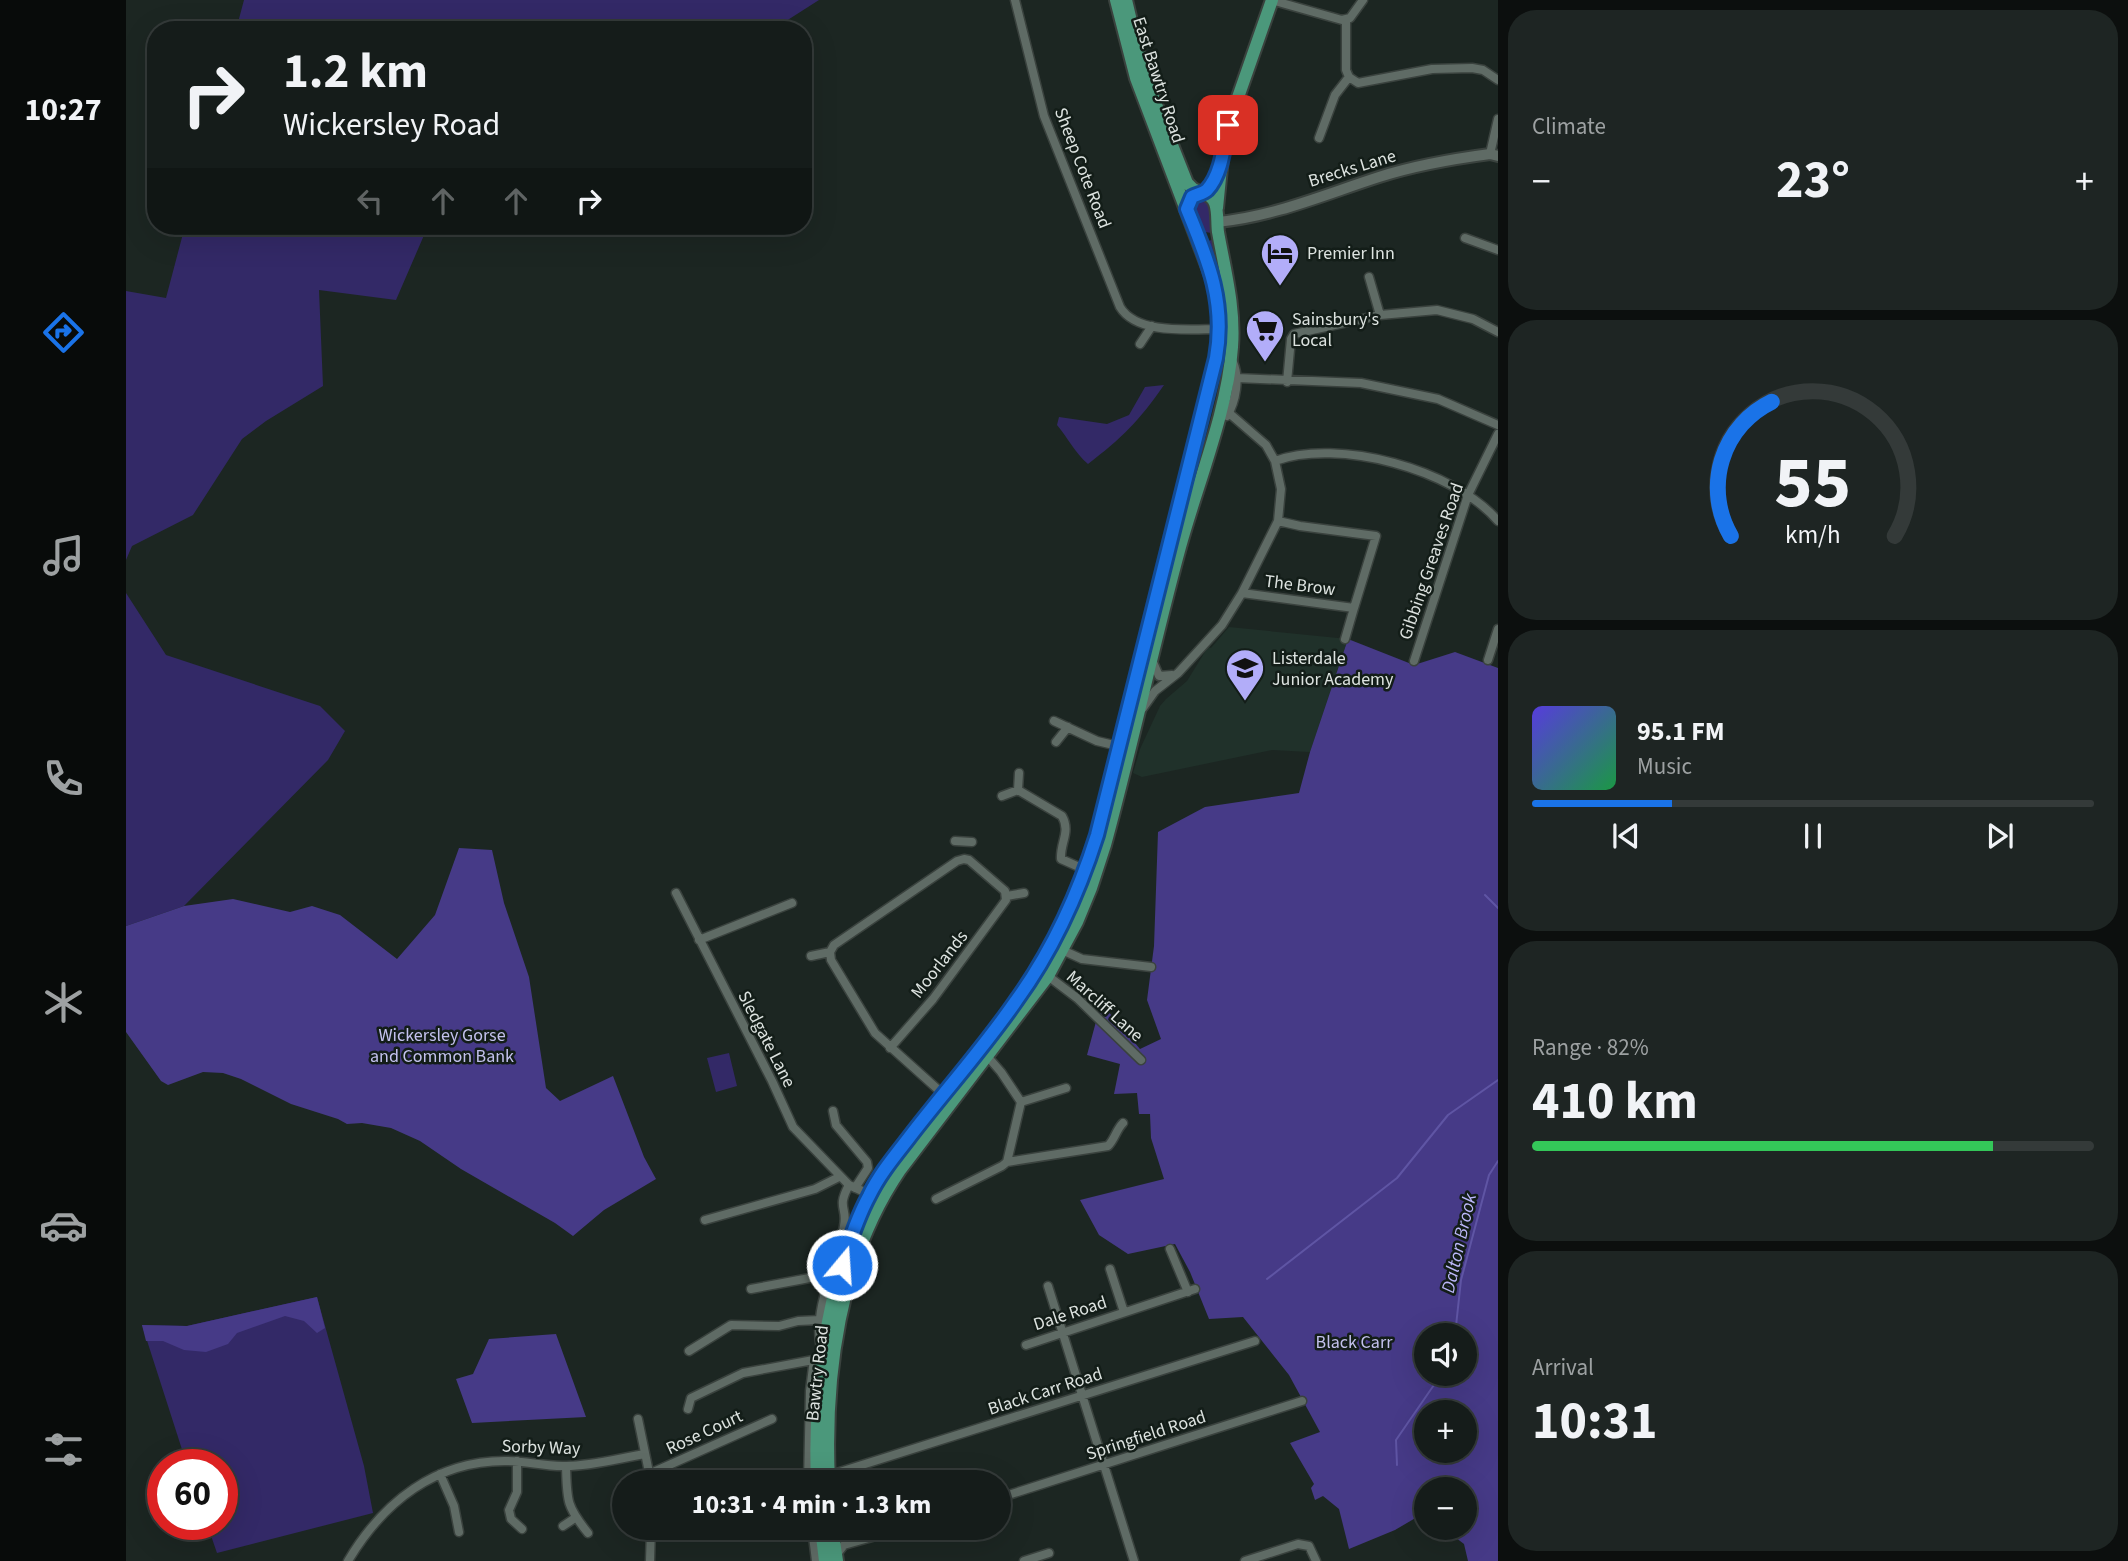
<!DOCTYPE html>
<html lang="en">
<head>
<meta charset="utf-8">
<style>
  body { margin:0; font-family:"Source Sans 3",sans-serif; background:#1e2523; color:#f1f3f6; height:100vh; display:flex; flex-direction:column; font-size:26px; white-space:nowrap }
  * { box-sizing:border-box; margin:0 }
  p { font-size:23px; color:#9da1a2 }
  .icon { flex:none; width:38px; height:38px; fill:none; stroke:currentColor; stroke-width:2; stroke-linecap:round; stroke-linejoin:round }
  .map { position:relative; flex:1; overflow:hidden }
  .drawer { display:flex; flex-direction:column; gap:10px; padding:10px; background:#0c0f0e; width:630px }
  .drawer>* { flex:none }
  .hud { position:absolute; left:21px; top:21px; width:665px; height:214px; border-radius:28px; box-shadow:0 7px 28px #0002,0 0 0 2px #343a39; background:#151c1a; color:#f1f3f6; overflow:hidden }
  .buttons { position:absolute; left:1288px; top:1323px; display:grid; gap:14px }
  .buttons a { display:grid; place-items:center; width:63px; height:63px; border-radius:50%; background:#151c1a; box-shadow:0 7px 28px #0002,0 0 0 2px #343a39; font-size:35px }
  .speed { position:absolute; left:21px; top:1449px; display:flex; gap:14px; font-size:35px; font-weight:700; text-align:center }
  .speed>* { display:grid; place-content:center; width:91px; height:91px; border-radius:50%; background:#151c1a; box-shadow:0 7px 28px #0002,0 0 0 2px #343a39; line-height:1 }
  .speed .limit { border:10px solid #d22; background:#fff; color:#111 }
  .pin { position:absolute; display:grid; place-items:center; width:60px; height:60px; color:#fff; margin:-30px; border-radius:14px; box-shadow:0 4px 10px #0006 }
  .me { position:absolute; width:77px; margin:-38px; rotate:18deg; stroke-linejoin:round; filter:drop-shadow(0 0 5px #0008) }
  .turn { display:flex; align-items:center; gap:24px; height:147px; padding:0 21px; font-size:32px }
  .turn .icon { width:91px; height:91px; stroke-width:2.5 }
  .turn b { display:block; font-size:49px; line-height:60px }
  .lanes { display:flex; align-items:center; height:66px; padding:0 21px; background:#0003; justify-content:center; gap:35px; direction:ltr }
  .lanes .off { opacity:.35 }
  .big { font-size:52px; font-weight:700; line-height:1.1 }
  .drawer .tile { flex:1; display:flex; flex-direction:column; justify-content:center; gap:10px; min-width:0; padding:0 24px; border-radius:28px; background:#1e2523 }
  .drawer .dial { align-items:center; gap:0 }
  .dial svg { height:182px; overflow:visible; fill:none; stroke:#343a39; stroke-width:7; stroke-linecap:round; text-anchor:middle }
  .dial text { fill:#f1f3f6; stroke:none }
  .song { display:flex; align-items:center; gap:21px }
  .cover { width:84px; height:84px; border-radius:10px; background:linear-gradient(135deg,hsl(250 70% 55%),hsl(140 70% 35%)) }
  .played { height:7px; border-radius:4px; background:linear-gradient(90deg,#1a73e8 25%,#343a39 25%) }
  .keys { display:flex; justify-content:space-around; direction:ltr }
  .heat { display:flex; justify-content:space-between; align-items:center; font-size:38px; direction:ltr }
  .charge { height:10px; border-radius:5px; background:linear-gradient(90deg,#34c759 82%,#343a39 0) }
  .trip { position:absolute; left:486px; top:1470px; width:399px; height:70px; border-radius:35px; background:#151c1a; box-shadow:0 7px 28px #0002,0 0 0 2px #343a39; font-weight:700; line-height:70px; text-align:center }
  main { display:flex; flex:1; min-height:0 }
  .dock { display:flex; flex-direction:column; width:126px; justify-content:space-around; align-items:center; background:#080b0a; color:#9da1a2 }
  .dock .icon { width:49px; height:49px }
  .dock .current { color:#1a73e8 }
  .dock b { font-size:32px; color:#f1f3f6 }
  .map>svg:first-child { display:block }
</style>
</head>
<body>
<main>
<nav class="dock">
<b>10:27</b>
<svg class="icon current" aria-label="directions" viewBox="0 0 24 24"><path d="M12 3l9 9-9 9-9-9zM9 14v-3h6M13 9l2 2-2 2"/></svg>
<svg class="icon" aria-label="music" viewBox="0 0 24 24"><path d="M9 18V5l10-2v13"/><circle cx="6" cy="18" r="3"/><circle cx="16" cy="16" r="3"/></svg>
<svg class="icon" aria-label="phone" viewBox="0 0 24 24"><path d="M5 4h4l2 5-3 2q2 4 5 5l2-3 5 2v4C11 20 4 13 5 4z"/></svg>
<svg class="icon" aria-label="climate" viewBox="0 0 24 24"><path d="M12 3v18M4 7l16 10M4 17L20 7"/></svg>
<svg class="icon" aria-label="car" viewBox="0 0 24 24"><path d="M5 17H2v-5l4-1 3-4h7l3 4 3 1v5h-3M9 17h6M6 11h13"/><circle cx="7" cy="17" r="2"/><circle cx="17" cy="17" r="2"/></svg>
<svg class="icon" aria-label="filters" viewBox="0 0 24 24"><path d="M4 7h16M4 17h16"/><circle cx="9" cy="7" r="2"/><circle cx="15" cy="17" r="2"/></svg>
</nav>
<div class="map">
<svg width="1372" height="1561" viewBox="0 0 1372 1561">
  <rect width="100%" height="100%" fill="#1c2622"/>
  <!-- built -->
  <path fill="#20312a" d="M1103,627L1222,639L1184,752L1146,750L1016,777L1007,773L1014,749L1034,706L1040,699L1061,681L1082,647L1085,648Z"/>
  <!-- green -->
  <path fill="#332967" d="M118,0H693L646,30H110Z
    M1077,199L1085,205L1088,229L1085,233L1074,231L1067,211L1068,203Z
    M59,226H302L270,300L193,290L197,386L140,421L116,439L67,515L6,546L0,560V291L40,298Z
    M1089,239L1096,262L1102,338H1096L1092,280L1079,242Z
    M1038,385C1013,421 996,438 962,464C949,453 942,438 931,425L933,417L981,424L1003,415L1019,387Z
    M0,593L40,655L194,706L219,731L202,760L58,906L0,926Z
    M603,1053L611,1086L590,1092L581,1058Z
    M191,1297L238,1466L247,1513L91,1553L81,1524H96V1465H61L16,1325L61,1326Z"/>
  <!-- forest -->
  <path fill="#463a87" fill-rule="evenodd" d="M1222,639L1288,665L1329,652L1372,668V1561H1342L1338,1544L1317,1528H1339V1489H1300V1514L1298,1513L1269,1530L1223,1549L1213,1509L1197,1496L1189,1500L1185,1488L1188,1484L1164,1443L1194,1432L1163,1375L1117,1317L1083,1319L1064,1272L1049,1244L1002,1254L973,1235L954,1200L1038,1179L1025,1138L1024,1114H1013L1011,1093L988,1094L994,1064L961,1055L975,1003L1014,1049L1035,1039L1021,1000L1028,946L1032,832L1079,807L1173,793L1184,752ZM1300,1335H1339V1374H1300ZM1300,1412H1339V1451H1300Z
    M333,848L366,850L378,903L403,977L420,1088L434,1101L487,1076L518,1157L530,1179L478,1210L447,1236L429,1223L335,1169L294,1141L265,1128L236,1123L221,1124L212,1119L165,1104L115,1079L97,1073L77,1072L42,1085L35,1081L0,1032V926L58,906L107,899L164,912L186,906L214,915L271,959L309,915Z
    M191,1297L199,1328L191,1333L178,1321L159,1316L111,1333L102,1344L80,1352L58,1350L37,1341H20L16,1325L61,1326Z
    M430,1334L460,1417L346,1423L330,1379L347,1374L363,1339Z"/>
  <g fill="none" stroke-linecap="round" stroke-linejoin="round">
    <!-- stream -->
    <path stroke="#5f55a4" stroke-width="2" d="M1359,895L1372,908
      M1141,1279L1271,1178L1322,1115L1372,1080
      M1329,1335L1335,1280L1363,1175L1372,1161
      M1271,1465L1270,1440L1310,1382L1313,1374"/>
    <!-- street casing -->
    <g stroke="#3a423e" stroke-width="11">
      <path id="street" d="M889,0L918,116L994,307C1011,335 1064,329 1094,329
        M1145,0L1216,20L1224,18L1237,0
        M1220,19V70L1223,77L1232,83L1306,69L1346,68L1357,70L1372,80
        M1193,138L1209,95L1223,77
        M1364,154L1372,119
        M1339,238L1372,250
        M1243,277L1254,315
        M1014,344L1026,326
        M1111,378L1235,383L1312,399L1372,425
        M1161,382L1165,339L1168,334L1254,315L1311,310L1347,319L1372,332
        M1101,416C1110,401 1114,378 1107,362
        M1149,461C1212,438 1328,469 1372,521
        M1116,593L1228,608L1250,536L1174,526L1152,521
        M1219,639L1228,608
        M1362,660L1372,629
        M1288,661L1342,495L1372,434
        M1027,662L1033,676L1046,675
        M1017,708L1029,691L1052,673L1096,625L1116,593L1152,521L1155,489L1149,461L1140,445L1103,413
        M928,721L971,741L992,746
        M930,742L942,727
        M893,773L892,790L936,816C945,832 934,842 935,859L962,871
        M876,796L892,790
        M829,841L846,842
        M550,893L646,1081L667,1127L723,1185
        M881,896L898,893
        M573,940L666,903
        M936,950L956,959L1025,967
        M685,956L704,952
        M922,976L951,998L1015,1060
        M764,1048L807,999L880,900L879,891L843,860L838,859L831,861L708,945L704,952L705,960L749,1033L817,1094H820
        M895,1102L940,1088
        M707,1111L710,1125L741,1162L742,1168L729,1188
        M881,1162L982,1146C989,1139 990,1130 997,1123
        M810,1199L876,1166L881,1162L895,1102L875,1072L862,1057
        M579,1220L689,1189L713,1177
        M1044,1249L1062,1292
        M984,1269L998,1312
        M922,1286L1008,1561
        M625,1289L705,1274
        M900,1345L1069,1289
        M563,1351L605,1325L653,1326L672,1321L694,1320
        M562,1409L565,1398L617,1373L698,1358C682,1319 710,1266 718,1226C722,1207 710,1209 723,1185L743,1194
        M512,1419L525,1482
        M391,1461V1492L383,1510L385,1519L396,1529
        M440,1466C441,1500 440,1506 462,1533
        M314,1474L328,1506L333,1532
        M523,1474L646,1419
        M701,1476L1129,1341
        M682,1482L684,1391L688,1359
        M873,1498L1176,1401
        M437,1526L449,1518
        M686,1528L690,1561
        M711,1554L718,1545L778,1528
        M222,1561C257,1502 310,1460 381,1461C401,1461 420,1467 440,1466C467,1466 494,1458 519,1454
        M524,1561L525,1528
        M898,1561L923,1553
        M1119,1561L1172,1544L1183,1546L1190,1561"/>
    </g>
    <!-- secondary casing -->
    <g stroke="#3a423e" stroke-width="14">
      <path id="secondary" d="M1091,222C1147,217 1200,194 1253,177C1290,165 1326,159 1364,154L1372,156"/>
    </g>
    <!-- primary casing -->
    <g stroke="#3a423e" stroke-width="16">
      <path id="primary" d="M1000,0L1013,55L1025,92L1061,183L1067,189L1076,193
        M1091,208L1096,158L1102,126L1146,0
        M691,1482C687,1382 702,1259 757,1173C809,1100 872,1035 919,959C943,921 958,877 971,835L1090,358L1094,329L1090,289L1010,78L990,0
        M703,1482C698,1376 713,1259 774,1170L922,976L951,922L965,888L979,845C1006,746 1027,646 1054,547C1071,485 1102,410 1106,347C1109,307 1099,271 1092,232C1090,218 1095,196 1076,193L1066,196L1061,209
        M695,1528L699,1561
        M706,1528L711,1561"/>
    </g>
    <!-- street -->
    <use href="#street" stroke="#5f6b65" stroke-width="8"/>
    <!-- secondary -->
    <use href="#secondary" stroke="#5f6b65" stroke-width="10"/>
    <!-- primary -->
    <use href="#primary" stroke="#4b987b" stroke-width="12"/>
  </g>
  <g fill="none" stroke-linecap="round" stroke-linejoin="round">
    <!-- route casing -->
    <g stroke="#114b97" stroke-width="18">
      <path id="route" d="M716,1265C724,1241 731,1218 743,1196C753,1175 768,1157 782,1139C817,1093 857,1049 890,1001C927,950 952,895 971,835L1090,358C1100,302 1082,260 1061,209L1066,197C1071,194 1077,194 1081,190C1096,174 1098,145 1102,125"/>
    </g>
    <!-- route -->
    <use href="#route" stroke="#1a73e8" stroke-width="12"/>
  </g>
  <!-- icons -->
  <defs>
    <g id="hotel-pin" transform="scale(2.0125)"><path d="M0 17L-7.5 6A9.5 9.5 0 1 1 7.5 6Z" fill="#b2adf9" stroke="#131d18"/><path d="M-6-4.5h1.5V1H6V5H4.5V3h-9V5H-6ZM-4 0a1.8 1.8 0 1 1 3.6 0ZM.5 0V-2.5h3Q6-2.5 6 0Z" fill="#111"/></g>
    <g id="supermarket-pin" transform="scale(2.0125)"><path d="M0 17L-7.5 6A9.5 9.5 0 1 1 7.5 6Z" fill="#b2adf9" stroke="#131d18"/><path d="M-6-5.5h2.5l.6 2H6L4.5 2H-2.5L-4.4-4H-6ZM-1.5 3.2a1.3 1.3 0 1 0 .1 0ZM3 3.2a1.3 1.3 0 1 0 .1 0Z" fill="#111"/></g>
    <g id="school-pin" transform="scale(2.0125)"><path d="M0 17L-7.5 6A9.5 9.5 0 1 1 7.5 6Z" fill="#b2adf9" stroke="#131d18"/><path d="M0-5L7-2L0 1L-7-2ZM-4 1L0 2.5L4 1V4Q0 6-4 4Z" fill="#111"/></g>
  </defs>
  <g fill-rule="evenodd">
    <use href="#hotel-pin" x="1154" y="253"/>
    <use href="#supermarket-pin" x="1139" y="329"/>
    <use href="#school-pin" x="1119" y="668"/>
  </g>
  <g text-anchor="middle" stroke-width="5" stroke-linejoin="round" paint-order="stroke">
    <!-- street labels -->
    <g font-size="18" fill="#dde3e0" stroke="#131d18">
      <text transform="translate(1033 80) rotate(72)" y="6">East Bawtry Road</text>
      <text transform="translate(957 168) rotate(69)" y="6">Sheep Cote Road</text>
      <text transform="translate(1226 168) rotate(-17)" y="6">Brecks Lane</text>
      <text transform="translate(1305 561) rotate(-71)" y="6">Gibbing Greaves Road</text>
      <text transform="translate(1174 585) rotate(7)" y="6">The Brow</text>
      <text transform="translate(813 964) rotate(-52)" y="6">Moorlands</text>
      <text transform="translate(979 1006) rotate(42)" y="6">Marcliff Lane</text>
      <text transform="translate(641 1039) rotate(63)" y="6">Sledgate Lane</text>
      <text transform="translate(944 1313) rotate(-18)" y="6">Dale Road</text>
      <text transform="translate(691 1373) rotate(-84)" y="6">Bawtry Road</text>
      <text transform="translate(919 1391) rotate(-18)" y="6">Black Carr Road</text>
      <text transform="translate(578 1432) rotate(-25)" y="6">Rose Court</text>
      <text transform="translate(1020 1435) rotate(-18)" y="6">Springfield Road</text>
      <text transform="translate(415 1447) rotate(2)" y="6">Sorby Way</text>
    </g>
    <!-- poi labels -->
    <g font-size="18" fill="#dde3e0" stroke="#131d18" text-anchor="start">
      <text x="1181" y="259">Premier Inn</text>
      <text x="1166" y="325">Sainsbury's<tspan x="1166" dy="21">Local</tspan></text>
      <text x="1146" y="664">Listerdale<tspan x="1146" dy="21">Junior Academy</tspan></text>
    </g>
    <!-- park labels -->
    <g font-size="18" fill="#c3c1ed" stroke="#131d18">
      <text x="316" y="1041">Wickersley Gorse<tspan x="316" dy="21">and Common Bank</tspan></text>
      <text x="1228" y="1348">Black Carr</text>
    </g>
    <!-- water labels -->
    <g font-size="19" font-style="italic" fill="#bbb7f9" stroke="#131d18">
      <text transform="translate(1332 1243) rotate(-77)" y="7">Dalton Brook</text>
    </g>
  </g>
</svg>
<div class="buttons">
<a><svg class="icon" aria-label="sound" viewBox="0 0 24 24"><path d="M4 9h4l5-4v14l-5-4H4zM17 9q2 3 0 6"/></svg></a>
<a>+</a>
<a>−</a>
</div>
<div class="speed"><div class="limit">60</div></div>
<div class="pin" style="left:1102px;top:125px;background:#d93025"><svg class="icon" aria-label="arrive" viewBox="0 0 24 24"><path d="M6 21V4h12l-3 4 3 4H6"/></svg></div>
<svg class="me" style="left:716px;top:1265px" viewBox="-20 -20 40 40"><circle r="17" fill="#1a73e8" stroke="#fff" stroke-width="3"/><path d="M0-11L8 9 0 5-8 9z" fill="#fff"/></svg>
<div class="trip">10:31 · 4 min · 1.3 km</div>
<div class="hud">
<div class="turn"><svg class="icon" aria-label="right" viewBox="0 0 24 24"><path d="M7 20v-9h11M14 6l5 5-5 5"/></svg><div><b>1.2 km</b>Wickersley Road</div></div>
<div class="lanes"><svg class="icon off" aria-label="left" viewBox="0 0 24 24"><path d="M17 20v-9H6M10 6l-5 5 5 5"/></svg><svg class="icon off" aria-label="ahead" viewBox="0 0 24 24"><path d="M12 20V5M6 11l6-6 6 6"/></svg><svg class="icon off" aria-label="ahead" viewBox="0 0 24 24"><path d="M12 20V5M6 11l6-6 6 6"/></svg><svg class="icon" aria-label="right" viewBox="0 0 24 24"><path d="M7 20v-9h11M14 6l5 5-5 5"/></svg></div>
</div>
</div>
<section class="drawer">
<div class="tile"><p>Climate</p>
<div class="heat"><a>−</a><b class="big">23°</b><a>+</a></div>
</div>
<div class="tile dial"><svg viewBox="0 0 100 80">
<path d="M14 69A42 42 0 1 1 86 69"/>
<path d="M14 69A42 42 0 0 1 32 10" stroke="#1a73e8"/>
<text x="50" y="56" font-size="32" font-weight="700">55</text>
<text x="50" y="72" font-size="11">km/h</text>
</svg></div>
<div class="tile">
<div class="song"><i class="cover"></i><div><b>95.1 FM</b><p>Music</p></div></div>
<div class="played"></div>
<div class="keys"><svg class="icon" aria-label="previous" viewBox="0 0 24 24"><path d="M18 5L8 12l10 7zM5 5v14"/></svg><svg class="icon" aria-label="pause" viewBox="0 0 24 24"><path d="M8 5v14M16 5v14"/></svg><svg class="icon" aria-label="next" viewBox="0 0 24 24"><path d="M6 5l10 7-10 7zM19 5v14"/></svg></div>
</div>
<div class="tile"><p>Range · 82%</p><b class="big">410 km</b><div class="charge"></div></div>
<div class="tile"><p>Arrival</p><b class="big">10:31</b></div>
</section>
</main>
</body>
</html>
